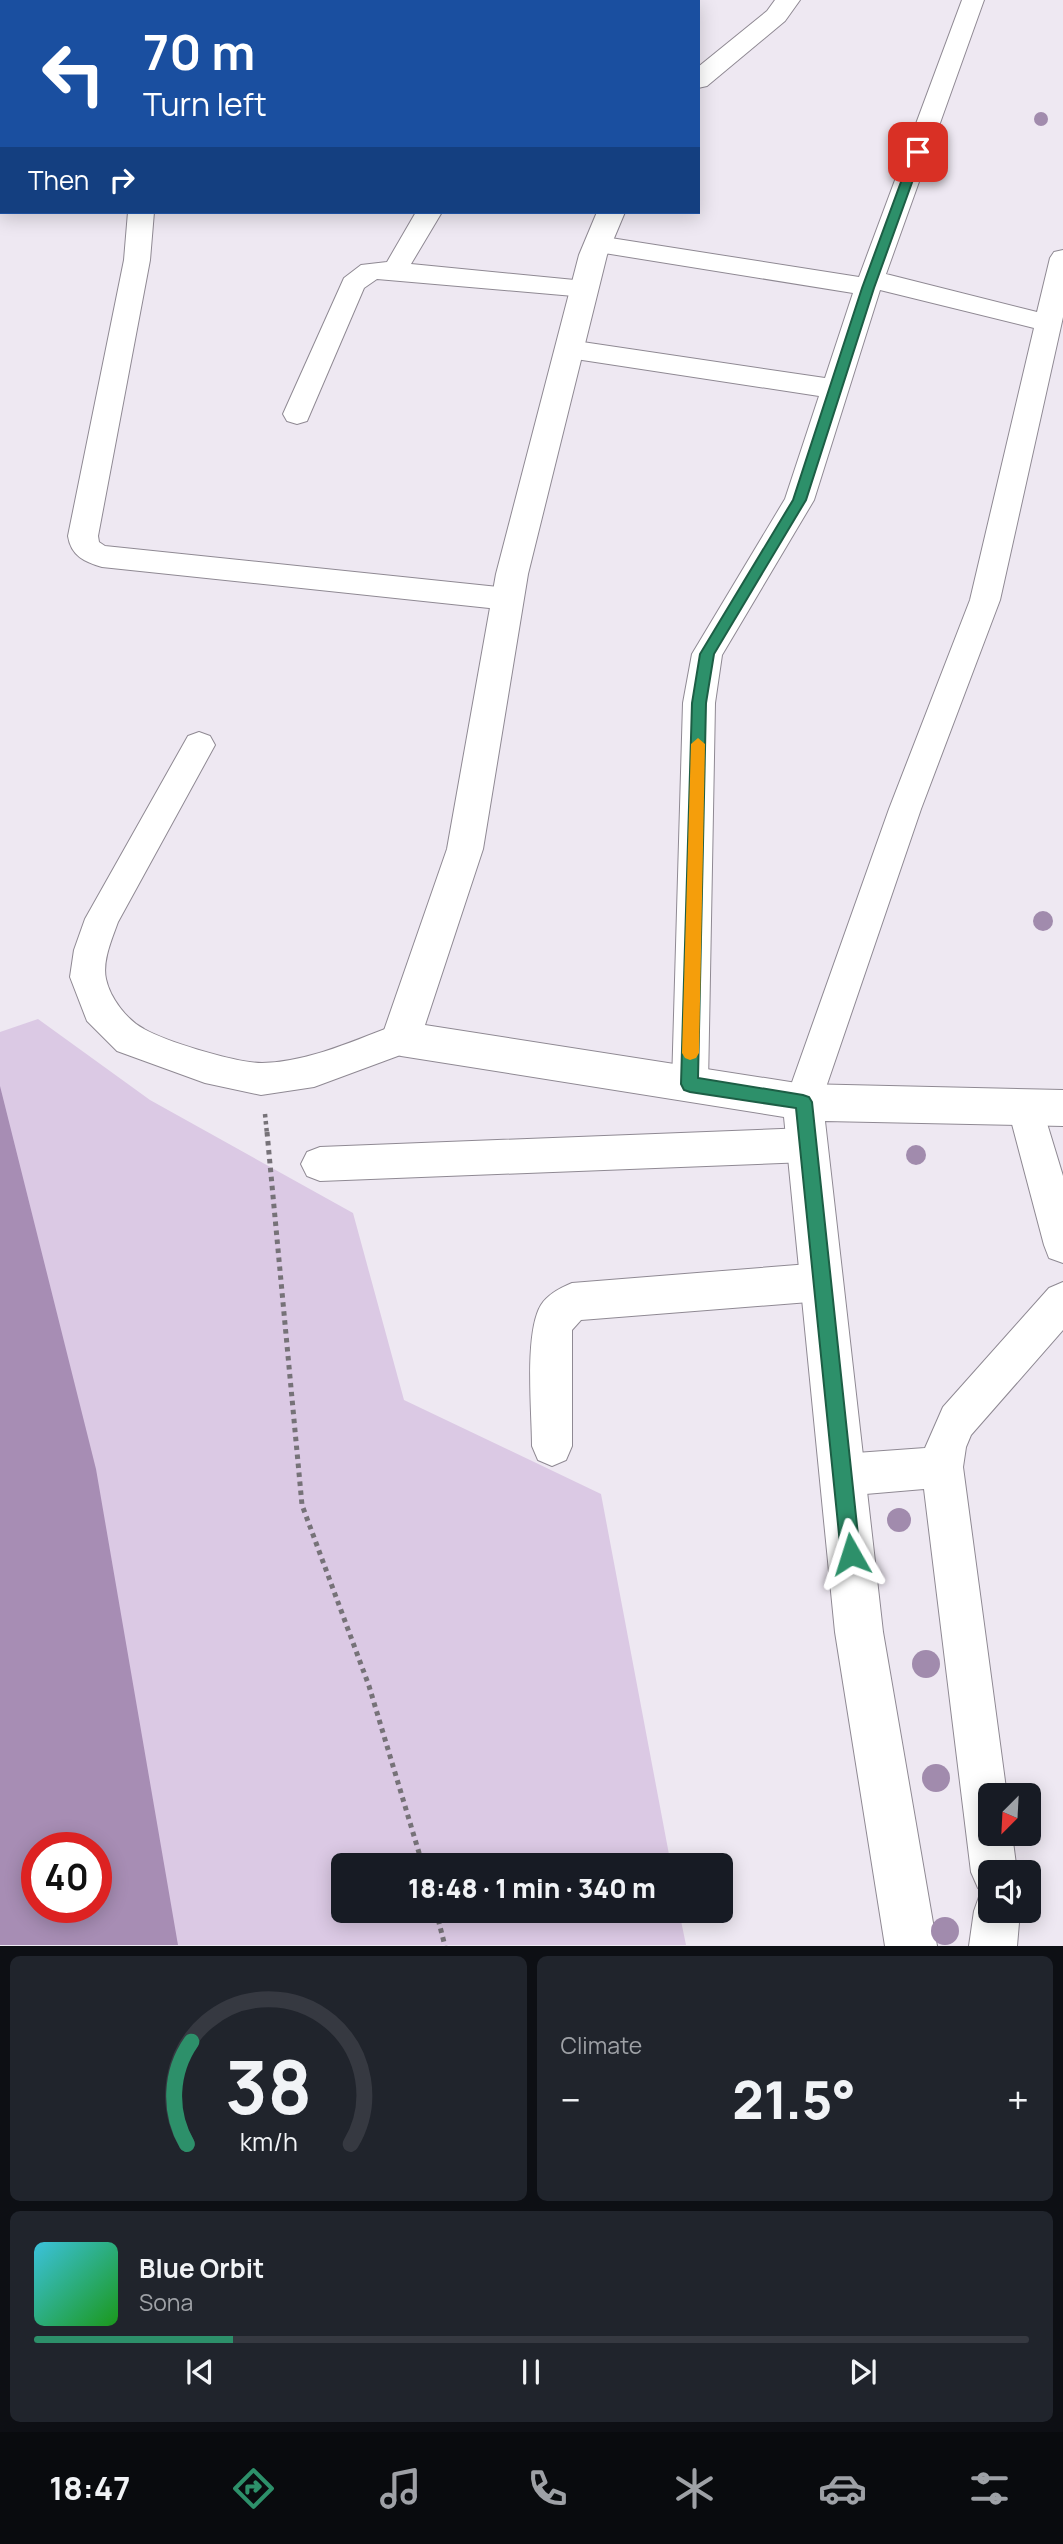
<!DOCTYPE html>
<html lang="en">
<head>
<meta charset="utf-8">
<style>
  body { margin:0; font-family:Manrope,sans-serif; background:#20242c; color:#f1f3f6; height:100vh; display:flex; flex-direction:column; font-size:26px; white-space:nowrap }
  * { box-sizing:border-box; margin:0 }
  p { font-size:23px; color:#9ea1a6 }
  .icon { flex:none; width:38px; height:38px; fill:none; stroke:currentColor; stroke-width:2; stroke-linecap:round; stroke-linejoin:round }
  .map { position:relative; height:1946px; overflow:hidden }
  .panel { display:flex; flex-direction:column; gap:10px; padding:10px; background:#0d0f14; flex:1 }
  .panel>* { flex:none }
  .hud { position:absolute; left:0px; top:0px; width:700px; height:214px; box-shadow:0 4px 18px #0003; background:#1a4fa0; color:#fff; overflow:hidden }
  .needle { width:46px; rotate:204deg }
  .controls { position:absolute; left:978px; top:1783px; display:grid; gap:14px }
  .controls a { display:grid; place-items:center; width:63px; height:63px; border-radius:10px; background:#171b24; box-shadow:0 4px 18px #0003; font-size:35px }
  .speed { position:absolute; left:21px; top:1832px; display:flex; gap:14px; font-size:35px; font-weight:700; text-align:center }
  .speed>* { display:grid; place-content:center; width:91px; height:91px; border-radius:50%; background:#171b24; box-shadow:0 4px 18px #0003; line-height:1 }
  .speed .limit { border:10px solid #d22; background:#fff; color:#111 }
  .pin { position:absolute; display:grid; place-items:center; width:60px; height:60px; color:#fff; margin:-30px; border-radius:14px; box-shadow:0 4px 10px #0006 }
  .me { position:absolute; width:77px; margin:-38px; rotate:354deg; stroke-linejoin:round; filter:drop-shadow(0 0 5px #0008) }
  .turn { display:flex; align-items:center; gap:24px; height:147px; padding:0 28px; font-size:32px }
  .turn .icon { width:91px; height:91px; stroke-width:2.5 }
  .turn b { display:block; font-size:49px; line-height:60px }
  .then { display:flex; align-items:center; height:66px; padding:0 28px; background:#0003; gap:14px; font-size:26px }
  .big { font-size:52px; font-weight:800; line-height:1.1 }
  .panel .card { flex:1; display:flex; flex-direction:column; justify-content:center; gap:10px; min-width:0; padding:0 24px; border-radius:10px; background:#20242c }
  .panel .dial { align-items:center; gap:0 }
  .dial svg { height:182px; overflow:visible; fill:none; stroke:#363941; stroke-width:7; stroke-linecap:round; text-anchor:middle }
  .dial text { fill:#f1f3f6; stroke:none }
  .song { display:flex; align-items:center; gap:21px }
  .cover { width:84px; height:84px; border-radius:10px; background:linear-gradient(135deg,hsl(190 70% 55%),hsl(120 70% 35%)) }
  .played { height:7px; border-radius:4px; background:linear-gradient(90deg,#2d906a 20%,#363941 20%) }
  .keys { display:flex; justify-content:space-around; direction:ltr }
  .heat { display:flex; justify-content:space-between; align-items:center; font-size:38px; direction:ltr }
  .panel .tiles { flex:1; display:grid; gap:10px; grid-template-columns:1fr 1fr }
  .card:last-child { grid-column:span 2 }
  .trip { position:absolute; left:331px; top:1853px; width:402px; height:70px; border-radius:10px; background:#171b24; box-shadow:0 4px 18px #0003; font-weight:800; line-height:70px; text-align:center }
  .dock { display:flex; height:112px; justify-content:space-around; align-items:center; background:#090b0e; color:#9ea1a6 }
  .dock .icon { width:49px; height:49px }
  .dock .current { color:#2d906a }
  .dock b { font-size:32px; color:#f1f3f6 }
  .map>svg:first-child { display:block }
</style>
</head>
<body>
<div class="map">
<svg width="1063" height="1946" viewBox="0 0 1063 1946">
  <rect width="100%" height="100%" fill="#eee8f2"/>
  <!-- green -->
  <path fill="#dbc9e4" d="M38,1019L150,1100L353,1213L404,1400L601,1494L671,1865L343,1866V1911H679L686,1945H132L0,1280V1032Z"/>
  <!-- water -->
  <path fill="#a78db4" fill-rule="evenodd" d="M0,1086L96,1469L178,1945H0ZM37,1848H96V1908H37Z"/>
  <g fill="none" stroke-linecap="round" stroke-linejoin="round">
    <!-- minor casing -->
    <g stroke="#8f8993" stroke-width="2">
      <path id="minor" d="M68,0H96L97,2H69Z
        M147,0H172L146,2Z
        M203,0H225V2H203Z
        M357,0H386L387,2H358Z
        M962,0H984L886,274L1037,312L1050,258L1054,252L1063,250V317L1000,600L921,809L821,1102L816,1114L803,1118L790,1114L785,1102L889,809L970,600L1034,328L880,290L814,500L722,655L715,703L708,1084L703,1095L690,1100L677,1095L672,1084L683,703L692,654L785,499L819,396L569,358L559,355L555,349L559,343L569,340L825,378L853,293L598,252L589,250L585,244L589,238L598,236L859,277Z
        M0,151H2L0,168Z
        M128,212H154L150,260L98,536L99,542L105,546L508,588L519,591L523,599L519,607L508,610L102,567C85,562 71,556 68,536L124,260Z
        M416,212H442L411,264L585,281L594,283L598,289L594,295L585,297L377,279L364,288L307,421L297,424L287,421L283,414L344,278L361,265L387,262Z
        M199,732L210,736L215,745L118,922C112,939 102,961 106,979C110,998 127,1020 144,1029C167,1042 237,1063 262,1063C310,1062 357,1039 401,1023L414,1028L419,1039L414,1050L314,1087L261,1095L205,1083L117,1051L87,1021L70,977L74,950L85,919L188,736Z
        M1026,1092L1039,1097L1063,1176V1263L1049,1258L1044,1245L1008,1109L1013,1097Z
        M807,1128L820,1133L826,1145L820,1157L807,1162L320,1181L307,1176L301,1164L307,1152L320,1147Z
        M822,1263L836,1269L841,1282L836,1295L822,1301L581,1320L572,1330V1446L566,1460L552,1466L538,1460L532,1446C532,1412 524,1333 541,1305C548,1294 560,1288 572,1283Z
        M1063,1282V1330L971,1435L966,1447L963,1467L1007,1796H990V1834H1012L1017,1872H990V1911H1020L1017,1946H969L974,1911L980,1894L986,1892L978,1888L971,1872L924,1489L842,1496L827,1490L821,1475L827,1460L842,1454L925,1448L943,1407L1049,1288Z"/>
    </g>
    <!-- tertiary casing -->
    <g stroke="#8f8993" stroke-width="2">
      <path id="tertiary" d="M775,0H800L785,21L707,86L698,88V67L767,11Z
        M597,212H625L607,255L528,574L483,849L425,1025L803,1084L1063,1090V1126L825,1121L883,1632L937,1946H885L835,1632L784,1117L401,1056L387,1051L381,1039L447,849L496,574L579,255Z"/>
    </g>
    <!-- path-far1 -->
    <path stroke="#767278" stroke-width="4.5" stroke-dasharray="3.5 3.5" stroke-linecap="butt" d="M265,1114L267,1134"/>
    <!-- path -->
    <path stroke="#767278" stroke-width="5" stroke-dasharray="4.5 4.5" stroke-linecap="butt" d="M267,1132L302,1505L369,1686L423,1866
      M436,1911L445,1946"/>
    <!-- minor -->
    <use href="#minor" fill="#fff" fill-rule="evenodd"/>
    <!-- tertiary -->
    <use href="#tertiary" fill="#fff" fill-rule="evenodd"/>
  </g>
  <!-- trees -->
  <g fill="#a18bad">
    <circle cx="1041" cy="119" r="7"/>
    <circle cx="1043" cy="921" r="10"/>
    <circle cx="916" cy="1155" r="10"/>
    <circle cx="899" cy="1520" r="12"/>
    <circle cx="926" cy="1664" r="14"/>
    <circle cx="936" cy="1778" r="14"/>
    <circle cx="945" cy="1931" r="14"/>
  </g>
  <!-- route -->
  <path fill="#2d906a" stroke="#1d5e45" stroke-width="2" d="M918,149L923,152L874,288L806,500L714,654L706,703L698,1078L803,1095L809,1097L812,1102L860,1554L858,1561L851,1563L844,1561L841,1554L796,1108L690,1092L684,1090L681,1084L692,703L700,654L793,500L862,288L912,152Z"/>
  <!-- slow -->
  <path fill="#f59e0b" d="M698,738L705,744L699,1053L696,1058L690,1060L685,1058L682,1053L691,744Z"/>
</svg>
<div class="controls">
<a><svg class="needle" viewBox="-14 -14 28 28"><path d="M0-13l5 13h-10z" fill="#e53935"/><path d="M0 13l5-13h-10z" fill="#9ea1a6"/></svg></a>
<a><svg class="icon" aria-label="sound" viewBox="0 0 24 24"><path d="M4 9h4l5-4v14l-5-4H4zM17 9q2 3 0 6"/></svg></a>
</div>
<div class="speed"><div class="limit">40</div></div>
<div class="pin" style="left:918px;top:152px;background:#d93025"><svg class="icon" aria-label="arrive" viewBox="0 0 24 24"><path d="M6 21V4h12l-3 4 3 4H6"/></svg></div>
<svg class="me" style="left:851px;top:1554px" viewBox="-20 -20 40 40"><path d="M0-17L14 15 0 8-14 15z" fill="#2d906a" stroke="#fff" stroke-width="4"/></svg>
<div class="trip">18:48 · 1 min · 340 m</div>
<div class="hud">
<div class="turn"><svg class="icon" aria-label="left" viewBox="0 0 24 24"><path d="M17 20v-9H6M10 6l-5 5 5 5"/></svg><div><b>70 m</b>Turn left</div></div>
<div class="then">Then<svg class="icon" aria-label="right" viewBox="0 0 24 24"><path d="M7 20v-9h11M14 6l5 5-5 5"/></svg></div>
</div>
</div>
<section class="panel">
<div class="tiles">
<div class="card dial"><svg viewBox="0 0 100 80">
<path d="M14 69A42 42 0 1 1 86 69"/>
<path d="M14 69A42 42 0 0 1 16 24" stroke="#2d906a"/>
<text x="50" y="56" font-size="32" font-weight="700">38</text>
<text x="50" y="72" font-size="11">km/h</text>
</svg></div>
<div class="card"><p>Climate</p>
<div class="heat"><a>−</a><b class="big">21.5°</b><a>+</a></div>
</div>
<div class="card">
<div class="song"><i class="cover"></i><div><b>Blue Orbit</b><p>Sona</p></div></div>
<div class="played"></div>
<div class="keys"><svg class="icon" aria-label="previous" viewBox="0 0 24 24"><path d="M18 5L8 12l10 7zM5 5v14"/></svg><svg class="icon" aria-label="pause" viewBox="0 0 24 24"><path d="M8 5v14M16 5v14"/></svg><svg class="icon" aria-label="next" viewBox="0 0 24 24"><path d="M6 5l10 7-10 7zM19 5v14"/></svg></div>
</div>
</div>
</section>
<nav class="dock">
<b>18:47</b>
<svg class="icon current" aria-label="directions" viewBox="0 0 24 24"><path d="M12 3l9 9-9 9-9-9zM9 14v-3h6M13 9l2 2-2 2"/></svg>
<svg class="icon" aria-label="music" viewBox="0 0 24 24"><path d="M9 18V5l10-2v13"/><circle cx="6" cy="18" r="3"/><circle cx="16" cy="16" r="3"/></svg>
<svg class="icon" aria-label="phone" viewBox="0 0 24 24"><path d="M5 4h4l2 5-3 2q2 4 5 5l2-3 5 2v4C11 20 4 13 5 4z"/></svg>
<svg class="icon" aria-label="climate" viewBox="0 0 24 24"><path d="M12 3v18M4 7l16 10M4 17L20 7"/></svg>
<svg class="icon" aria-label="car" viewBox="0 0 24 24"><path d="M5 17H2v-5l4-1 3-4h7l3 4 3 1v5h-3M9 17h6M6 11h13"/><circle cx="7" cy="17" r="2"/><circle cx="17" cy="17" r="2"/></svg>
<svg class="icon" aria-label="filters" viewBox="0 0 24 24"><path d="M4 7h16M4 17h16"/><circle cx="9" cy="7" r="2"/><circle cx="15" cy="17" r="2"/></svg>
</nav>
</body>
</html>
